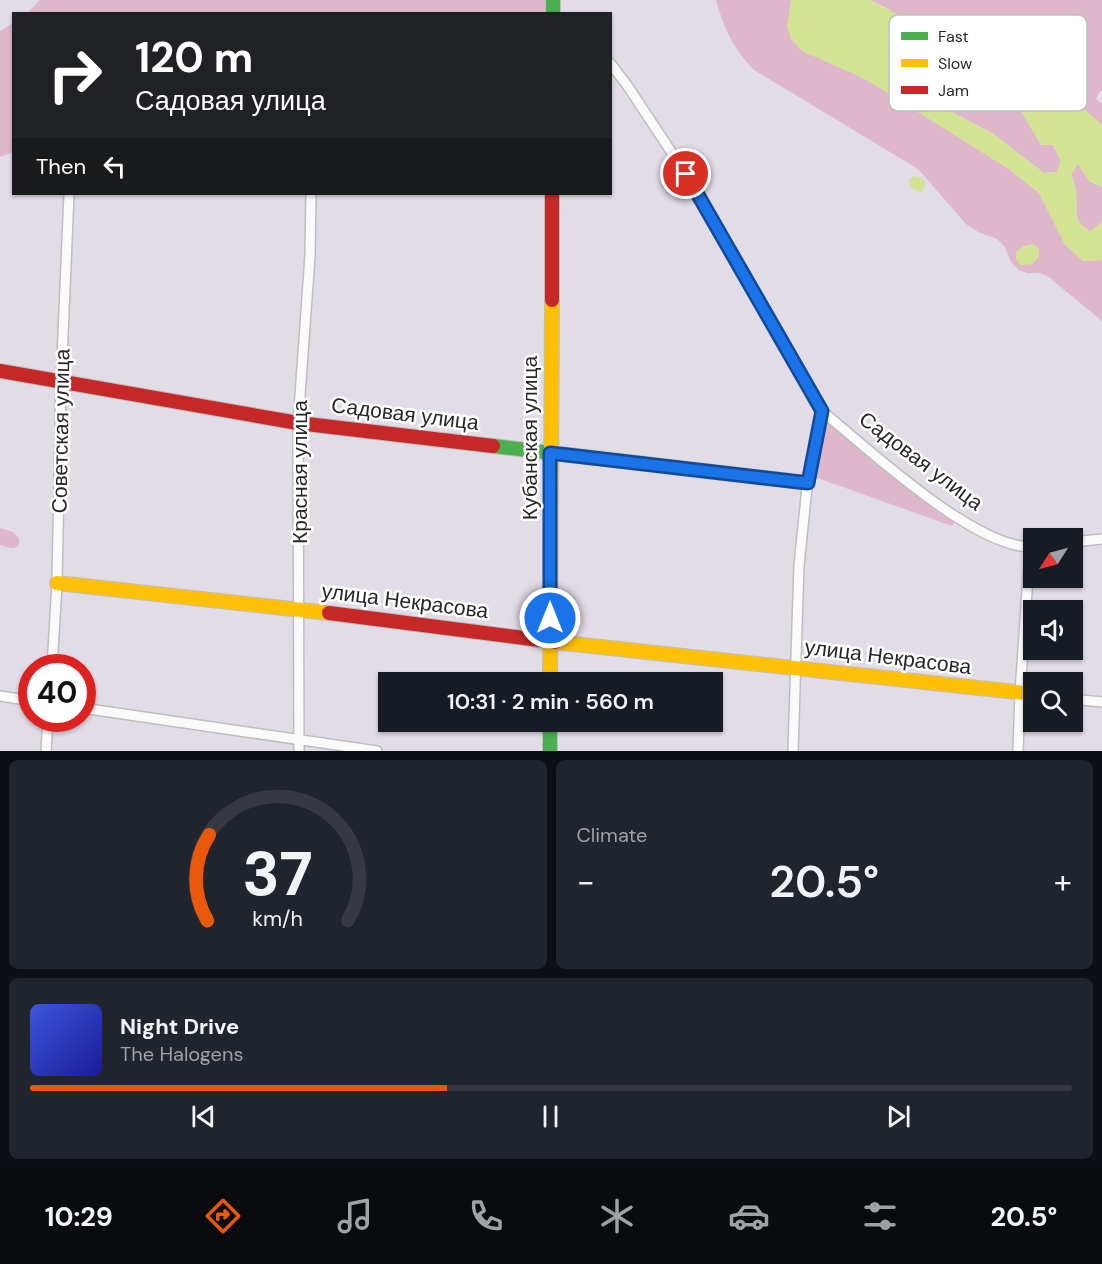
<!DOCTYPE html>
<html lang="en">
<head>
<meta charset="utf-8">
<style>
  body { margin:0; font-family:"DM Sans",sans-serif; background:#20242c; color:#f1f3f6; height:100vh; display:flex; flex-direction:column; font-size:22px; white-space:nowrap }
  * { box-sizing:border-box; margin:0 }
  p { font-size:20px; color:#9ea1a6 }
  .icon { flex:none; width:33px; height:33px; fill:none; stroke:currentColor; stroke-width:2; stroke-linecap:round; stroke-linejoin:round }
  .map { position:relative; height:751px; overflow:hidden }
  .details { display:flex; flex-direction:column; gap:9px; padding:9px; background:#0d0f14; flex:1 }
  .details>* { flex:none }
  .banner { position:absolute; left:12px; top:12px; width:600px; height:183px; border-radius:0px; box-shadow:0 2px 4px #0004; background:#202124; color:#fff; overflow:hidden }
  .needle { width:39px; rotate:234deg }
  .tools { position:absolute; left:1023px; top:528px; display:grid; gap:12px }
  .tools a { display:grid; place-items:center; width:60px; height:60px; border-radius:0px; background:#171b24; box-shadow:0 2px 4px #0004; font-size:30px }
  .speed { position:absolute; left:18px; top:654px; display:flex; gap:12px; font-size:30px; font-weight:700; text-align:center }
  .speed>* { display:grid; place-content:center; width:78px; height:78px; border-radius:50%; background:#171b24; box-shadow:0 2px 4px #0004; line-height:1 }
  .speed .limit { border:9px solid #d22; background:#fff; color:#111 }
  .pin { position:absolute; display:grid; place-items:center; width:51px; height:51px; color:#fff; margin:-26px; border:3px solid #fff; border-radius:50%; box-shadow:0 2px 6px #0007 }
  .me { position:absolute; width:66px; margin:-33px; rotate:0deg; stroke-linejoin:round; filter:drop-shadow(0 0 4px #0008) }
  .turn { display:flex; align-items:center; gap:21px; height:126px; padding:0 24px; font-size:27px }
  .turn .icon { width:78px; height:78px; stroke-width:2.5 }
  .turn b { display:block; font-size:42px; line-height:51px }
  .then { display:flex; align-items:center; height:57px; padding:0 24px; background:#0003; gap:12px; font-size:22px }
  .big { font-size:45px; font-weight:600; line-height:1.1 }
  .details .tile { flex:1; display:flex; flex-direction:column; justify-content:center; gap:9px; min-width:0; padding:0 21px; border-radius:9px; background:#20242c }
  .details .dial { align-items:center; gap:0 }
  .dial svg { height:156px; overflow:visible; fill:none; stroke:#363941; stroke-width:7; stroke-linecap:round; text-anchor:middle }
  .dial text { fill:#f1f3f6; stroke:none }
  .song { display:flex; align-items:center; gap:18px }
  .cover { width:72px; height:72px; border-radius:9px; background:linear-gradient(135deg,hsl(230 70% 55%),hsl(240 70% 35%)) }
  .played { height:6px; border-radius:3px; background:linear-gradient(90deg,#ea580c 40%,#363941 40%) }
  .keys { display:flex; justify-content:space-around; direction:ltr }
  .heat { display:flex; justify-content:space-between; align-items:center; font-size:33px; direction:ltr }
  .details .tiles { flex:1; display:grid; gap:9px; grid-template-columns:1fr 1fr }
  .tile:last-child { grid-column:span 2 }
  .trip { position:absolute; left:378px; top:672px; width:345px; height:60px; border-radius:0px; background:#171b24; box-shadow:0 2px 4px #0004; font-weight:600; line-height:60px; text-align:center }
  .tab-bar { display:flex; height:96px; justify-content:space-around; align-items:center; background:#090b0e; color:#9ea1a6 }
  .tab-bar .icon { width:42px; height:42px }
  .tab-bar .current { color:#ea580c }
  .tab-bar b { font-size:27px; color:#f1f3f6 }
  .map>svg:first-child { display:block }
</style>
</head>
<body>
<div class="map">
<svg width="1102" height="751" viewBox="0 0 1102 751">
  <rect width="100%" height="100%" fill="#e1dce6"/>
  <!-- green -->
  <path fill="#dfb7ca" d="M40,0H548V14H26Z
    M716,0H791L836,65L867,80L1009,169L1039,193L1053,218L1083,261L1102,260V321L1050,278L1040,273H1027L1019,270L1011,262L1005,247L997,239L978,232L966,224L918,169L754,70C733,48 724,29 716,0Z
    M870,0H1102V91H1100L1096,99L1102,104V125L1050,79L1015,100L1028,120L1053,145L1061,161L1057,172L1044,173L992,133L909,90L904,77L910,63L920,60L889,9Z
    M13,23V152L0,157V31Z
    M1078,164L1089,181L1102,187V221L1091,232C1071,222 1078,211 1076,193C1076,187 1073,180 1071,174Z
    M825,422H827L955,521L952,526L812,476L822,425Z
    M0,528L13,532L19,538C21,552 9,548 0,545Z"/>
  <!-- water -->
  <path fill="#d2e494" d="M791,0H870L926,29L932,49L920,60L910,63L905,77L909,90L992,133L1044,173L1057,172L1061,161L1053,145H1041L1014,100L1022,79L1033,74L1050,79L1102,125V187L1089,181L1078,164L1071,174C1073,180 1076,187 1076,193C1078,211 1071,222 1091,231L1102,221V260L1083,261L1065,245L1039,193L1009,169L867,80L802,51L791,39L787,27Z
    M913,176L918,177L924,180L925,186L921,192C914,190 910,188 909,180Z
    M1033,244L1039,249V257L1032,264L1020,265L1016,259V252L1024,246Z"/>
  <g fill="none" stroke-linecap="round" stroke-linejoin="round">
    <!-- street casing -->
    <g stroke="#bebdbf" stroke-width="12">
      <path id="street" d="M610,63L627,85L697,191L822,411L808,478L799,565L793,751
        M822,411C867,448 976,550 1034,547
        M1072,542L1102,539
        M52,668L57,583L61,382L69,194
        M0,696L32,701
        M1072,699L1102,702
        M82,708L377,751
        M46,751L48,718
        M299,751L298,423L310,256L311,194
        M1018,751L1020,693L1030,547"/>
    </g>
    <!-- fast casing -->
    <g stroke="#bebdbf" stroke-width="16">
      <path id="fast" d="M553,0V14
        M493,446L808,483
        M550,722V751"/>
    </g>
    <!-- slow casing -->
    <g stroke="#bebdbf" stroke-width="16">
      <path id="slow" d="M57,583L329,613
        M555,642L1034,694
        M550,682L552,300"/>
    </g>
    <!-- jam casing -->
    <g stroke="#bebdbf" stroke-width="16">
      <path id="jam" d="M552,300V194
        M0,371L298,423L493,446
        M329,613L555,642"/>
    </g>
    <!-- street -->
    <use href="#street" stroke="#fafafb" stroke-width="9"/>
    <!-- fast -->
    <use href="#fast" stroke="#4caf50" stroke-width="14"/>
    <!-- slow -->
    <use href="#slow" stroke="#ffc107" stroke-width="14"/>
    <!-- jam -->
    <use href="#jam" stroke="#c62828" stroke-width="14"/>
  </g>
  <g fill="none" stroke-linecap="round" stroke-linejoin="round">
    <!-- route casing -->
    <g stroke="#114b97" stroke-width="15">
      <path id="route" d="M550,618V453L808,483L822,411L686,174"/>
    </g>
    <!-- route -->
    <use href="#route" stroke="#1a73e8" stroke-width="10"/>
  </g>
  <g text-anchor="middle" stroke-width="5" stroke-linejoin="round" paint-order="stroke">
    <!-- street labels -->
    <g font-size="21" fill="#272727" stroke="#fff">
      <text transform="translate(405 414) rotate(7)" y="7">Садовая улица</text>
      <text transform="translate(61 431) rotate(-89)" y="7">Советская улица</text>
      <text transform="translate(530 438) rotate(-90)" y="7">Кубанская улица</text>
      <text transform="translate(921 461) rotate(37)" y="7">Садовая улица</text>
      <text transform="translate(300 472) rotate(-90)" y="7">Красная улица</text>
      <text transform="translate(405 601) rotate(7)" y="7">улица Некрасова</text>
      <text transform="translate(888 657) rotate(7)" y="7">улица Некрасова</text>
    </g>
  </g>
  <!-- legend -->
  <rect x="889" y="15" width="198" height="96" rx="9" fill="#fff" stroke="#bebebe" stroke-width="1.5"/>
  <rect x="901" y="32" width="27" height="8" fill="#4caf50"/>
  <rect x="901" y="59" width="27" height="8" fill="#ffc107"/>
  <rect x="901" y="86" width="27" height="8" fill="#c62828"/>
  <g font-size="16" fill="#272727">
    <text x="938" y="42">Fast</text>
    <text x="938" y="69">Slow</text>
    <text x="938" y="96">Jam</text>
  </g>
</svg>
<div class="tools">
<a><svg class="needle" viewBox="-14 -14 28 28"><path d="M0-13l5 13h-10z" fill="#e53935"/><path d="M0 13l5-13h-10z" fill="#9ea1a6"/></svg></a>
<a><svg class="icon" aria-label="sound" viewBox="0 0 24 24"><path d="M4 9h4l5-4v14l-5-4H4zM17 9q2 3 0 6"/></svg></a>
<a><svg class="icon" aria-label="search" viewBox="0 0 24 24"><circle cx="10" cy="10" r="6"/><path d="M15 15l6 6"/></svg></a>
</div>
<div class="speed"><div class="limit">40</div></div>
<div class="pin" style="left:686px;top:174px;background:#d93025"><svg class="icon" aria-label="arrive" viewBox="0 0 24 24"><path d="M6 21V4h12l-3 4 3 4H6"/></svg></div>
<svg class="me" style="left:550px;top:618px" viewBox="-20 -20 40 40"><circle r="17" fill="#1a73e8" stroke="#fff" stroke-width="3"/><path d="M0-11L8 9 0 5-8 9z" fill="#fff"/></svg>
<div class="trip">10:31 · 2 min · 560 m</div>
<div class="banner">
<div class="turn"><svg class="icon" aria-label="right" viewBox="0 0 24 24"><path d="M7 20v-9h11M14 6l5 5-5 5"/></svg><div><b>120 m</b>Садовая улица</div></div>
<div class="then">Then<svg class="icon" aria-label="left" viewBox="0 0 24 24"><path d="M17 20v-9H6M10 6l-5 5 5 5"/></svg></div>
</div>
</div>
<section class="details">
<div class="tiles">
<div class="tile dial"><svg viewBox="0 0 100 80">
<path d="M14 69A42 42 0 1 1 86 69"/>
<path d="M14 69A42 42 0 0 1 15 25" stroke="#ea580c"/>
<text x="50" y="56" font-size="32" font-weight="700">37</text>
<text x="50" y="72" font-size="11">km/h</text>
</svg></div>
<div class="tile"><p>Climate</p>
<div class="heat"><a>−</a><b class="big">20.5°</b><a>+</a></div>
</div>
<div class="tile">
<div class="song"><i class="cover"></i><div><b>Night Drive</b><p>The Halogens</p></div></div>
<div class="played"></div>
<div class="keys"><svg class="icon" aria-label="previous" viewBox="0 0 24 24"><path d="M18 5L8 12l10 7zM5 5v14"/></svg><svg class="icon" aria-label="pause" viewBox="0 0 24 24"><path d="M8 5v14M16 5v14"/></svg><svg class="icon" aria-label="next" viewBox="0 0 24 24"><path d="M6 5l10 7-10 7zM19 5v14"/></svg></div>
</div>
</div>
</section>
<nav class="tab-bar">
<b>10:29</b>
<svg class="icon current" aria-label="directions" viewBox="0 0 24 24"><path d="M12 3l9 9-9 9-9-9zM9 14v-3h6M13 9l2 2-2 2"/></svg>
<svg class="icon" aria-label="music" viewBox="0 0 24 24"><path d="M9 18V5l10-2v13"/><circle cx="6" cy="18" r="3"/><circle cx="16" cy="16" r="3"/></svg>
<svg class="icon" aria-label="phone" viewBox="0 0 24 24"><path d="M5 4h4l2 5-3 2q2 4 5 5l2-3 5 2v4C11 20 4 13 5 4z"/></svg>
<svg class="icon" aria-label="climate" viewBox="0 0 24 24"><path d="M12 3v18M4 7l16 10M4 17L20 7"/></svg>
<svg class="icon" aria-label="car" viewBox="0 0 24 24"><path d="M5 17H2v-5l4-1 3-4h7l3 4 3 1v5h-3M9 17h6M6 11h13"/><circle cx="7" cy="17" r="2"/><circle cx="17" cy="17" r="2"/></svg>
<svg class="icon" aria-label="filters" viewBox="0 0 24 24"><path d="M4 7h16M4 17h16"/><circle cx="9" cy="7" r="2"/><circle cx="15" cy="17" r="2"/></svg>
<b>20.5°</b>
</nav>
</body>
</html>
